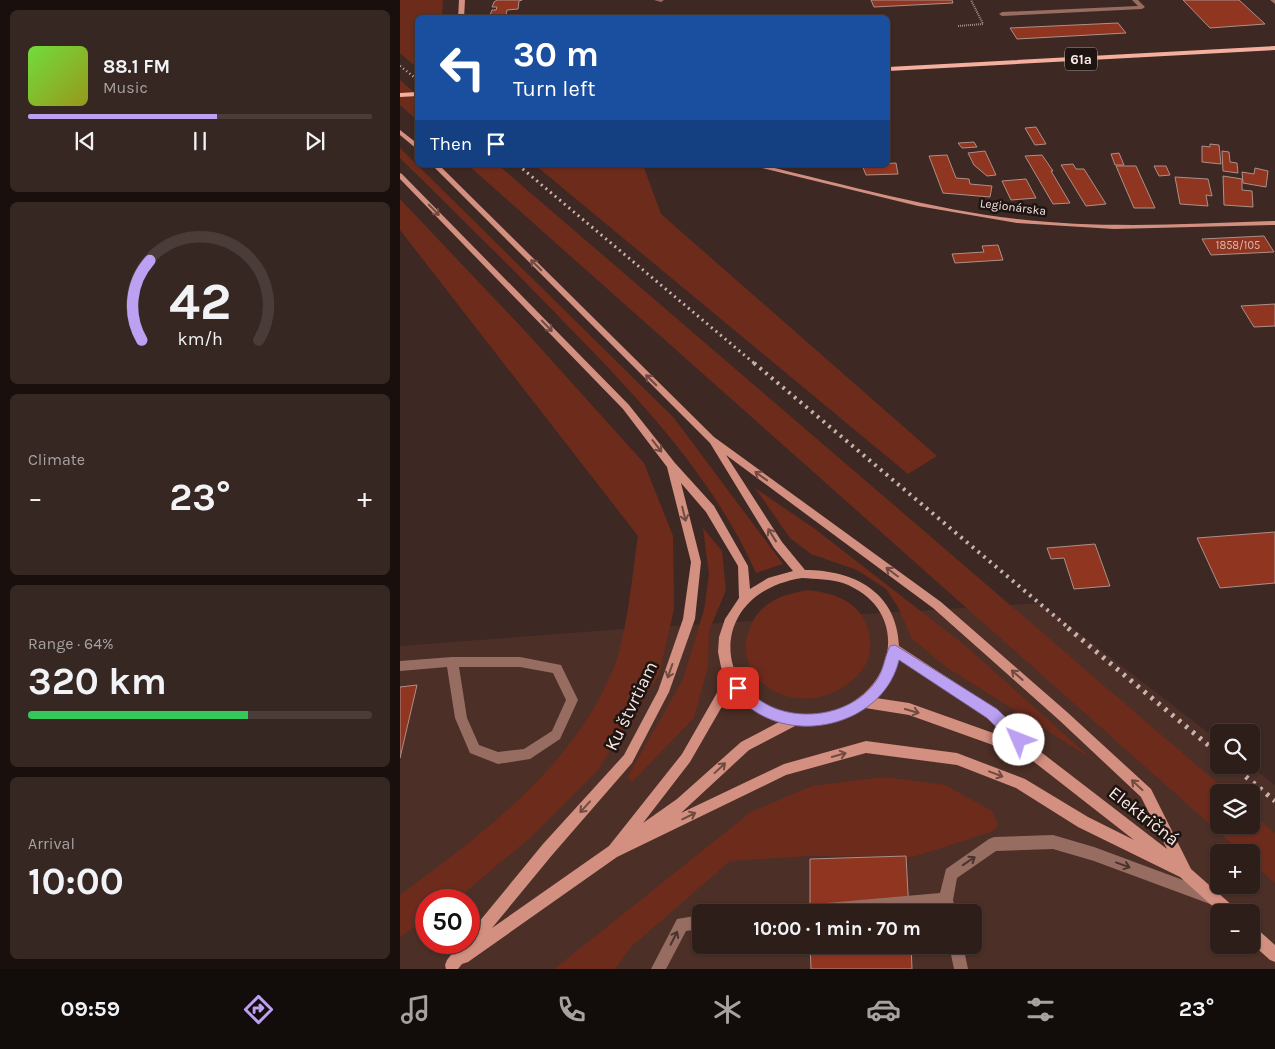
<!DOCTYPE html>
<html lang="en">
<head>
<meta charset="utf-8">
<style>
  body { margin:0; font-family:Karla,sans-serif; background:#362723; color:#f1f3f6; height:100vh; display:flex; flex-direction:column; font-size:19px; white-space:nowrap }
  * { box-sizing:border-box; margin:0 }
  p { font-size:16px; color:#a7a2a2 }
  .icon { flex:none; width:28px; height:28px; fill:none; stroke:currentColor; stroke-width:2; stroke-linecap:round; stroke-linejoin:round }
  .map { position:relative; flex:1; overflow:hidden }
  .drawer { display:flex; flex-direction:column; gap:10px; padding:10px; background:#19100e; width:400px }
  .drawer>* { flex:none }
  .top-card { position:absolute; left:15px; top:15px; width:475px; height:152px; border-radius:8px; box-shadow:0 1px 4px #0004,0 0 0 1px #493c39; background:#1a4fa0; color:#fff; overflow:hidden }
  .controls { position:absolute; left:810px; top:724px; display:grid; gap:10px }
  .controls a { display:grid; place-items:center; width:50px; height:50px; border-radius:8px; background:#2e1e1a; box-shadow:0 1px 4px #0004,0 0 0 1px #493c39; font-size:25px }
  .speed { position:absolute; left:15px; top:889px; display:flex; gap:10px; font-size:25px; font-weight:700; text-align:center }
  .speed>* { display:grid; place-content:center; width:65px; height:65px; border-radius:50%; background:#2e1e1a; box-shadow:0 1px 4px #0004,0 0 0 1px #493c39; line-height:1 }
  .speed .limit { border:8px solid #d22; background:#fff; color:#111 }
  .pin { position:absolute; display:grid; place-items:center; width:42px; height:42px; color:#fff; margin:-21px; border-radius:10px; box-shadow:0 2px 8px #0006 }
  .me { position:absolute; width:55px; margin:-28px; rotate:314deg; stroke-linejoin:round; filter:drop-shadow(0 0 4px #0008) }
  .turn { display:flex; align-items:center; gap:18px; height:105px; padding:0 15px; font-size:22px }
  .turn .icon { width:65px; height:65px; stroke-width:2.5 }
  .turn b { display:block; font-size:35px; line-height:42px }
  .then { display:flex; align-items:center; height:48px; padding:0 15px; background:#0003; gap:10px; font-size:19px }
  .big { font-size:38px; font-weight:700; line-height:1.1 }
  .drawer .card { flex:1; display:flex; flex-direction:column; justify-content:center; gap:8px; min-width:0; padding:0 18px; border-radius:8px; background:#362723 }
  .drawer .dial { align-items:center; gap:0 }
  .dial svg { height:130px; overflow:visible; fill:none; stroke:#493c39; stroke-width:7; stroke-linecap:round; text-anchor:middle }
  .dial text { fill:#f1f3f6; stroke:none }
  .song { display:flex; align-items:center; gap:15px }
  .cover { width:60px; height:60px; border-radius:8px; background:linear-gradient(135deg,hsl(100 70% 55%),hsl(60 70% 35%)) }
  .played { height:5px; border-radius:2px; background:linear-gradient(90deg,#bca0f2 55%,#493c39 55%) }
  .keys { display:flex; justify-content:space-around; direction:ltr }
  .heat { display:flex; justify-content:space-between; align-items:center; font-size:28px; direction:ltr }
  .charge { height:8px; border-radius:4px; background:linear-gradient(90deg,#34c759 64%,#493c39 0) }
  .trip { position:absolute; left:292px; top:904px; width:290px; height:50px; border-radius:8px; background:#2e1e1a; box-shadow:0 1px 4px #0004,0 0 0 1px #493c39; font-weight:700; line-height:50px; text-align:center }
  .tabs { display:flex; height:80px; justify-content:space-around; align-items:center; background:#120c0a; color:#a7a2a2 }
  .tabs .icon { width:35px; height:35px }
  .tabs .current { color:#bca0f2 }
  .tabs b { font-size:22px; color:#f1f3f6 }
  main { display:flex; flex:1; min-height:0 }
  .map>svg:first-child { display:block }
</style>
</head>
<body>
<main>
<section class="drawer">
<div class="card">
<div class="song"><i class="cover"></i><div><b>88.1 FM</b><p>Music</p></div></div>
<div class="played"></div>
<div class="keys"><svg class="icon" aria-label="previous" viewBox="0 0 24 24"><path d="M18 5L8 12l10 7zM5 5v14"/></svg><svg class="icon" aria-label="pause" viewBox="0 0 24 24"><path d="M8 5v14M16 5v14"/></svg><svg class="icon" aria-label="next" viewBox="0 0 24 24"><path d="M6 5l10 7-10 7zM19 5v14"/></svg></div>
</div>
<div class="card dial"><svg viewBox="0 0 100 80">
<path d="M14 69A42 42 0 1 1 86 69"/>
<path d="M14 69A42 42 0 0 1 19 20" stroke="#bca0f2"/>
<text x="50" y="56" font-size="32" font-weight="700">42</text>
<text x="50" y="72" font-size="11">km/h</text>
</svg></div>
<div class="card"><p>Climate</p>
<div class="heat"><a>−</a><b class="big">23°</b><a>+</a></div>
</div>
<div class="card"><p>Range · 64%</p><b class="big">320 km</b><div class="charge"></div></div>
<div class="card"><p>Arrival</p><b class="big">10:00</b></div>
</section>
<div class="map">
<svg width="875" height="969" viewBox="0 0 875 969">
  <rect width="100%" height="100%" fill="#3e2823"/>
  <!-- built -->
  <path fill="#4c2f27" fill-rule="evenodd" d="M640,603L819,741V765H849L875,785V969H0V646L224,629ZM819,792H851V825H819ZM819,852H851V885H819ZM26,900H69V942H26ZM301,912H574V945H301ZM819,912H851V945H819Z"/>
  <!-- green -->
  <path fill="#6d2b1c" d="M0,0H43L42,17L18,18L17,68L0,53Z
    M0,80L17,95V120L0,105Z
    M0,148L274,418L383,564L356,573C313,476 239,399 166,324C112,268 56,213 0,158Z
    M68,165H98L828,792H819V825H851V813L875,833V883L851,862V852H841Z
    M135,165H243L261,214L537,456L508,474Z
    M0,199L126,332L244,463L273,536L274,609L259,675L197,771L131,837L57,899L26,900V919L0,937V895C77,838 169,770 208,680C212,672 216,664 218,655C229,617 232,575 238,536L0,230Z
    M355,488L415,529L567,647L692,759L546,667L512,639L498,607L486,589L457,570L411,554L390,538Z
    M303,528L322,551L326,590L309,631L308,666L294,718L232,782L227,778L283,679L304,610L309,575Z
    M407,590C438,593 465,604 470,638C471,647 470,659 464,667C442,700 394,710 362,683C336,661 343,619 371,602C382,595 394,593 407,590Z
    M484,777L545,785L592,811L598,824L594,831L513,857L408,856L330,861L231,947L215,969H154L351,812L412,786Z"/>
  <!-- building -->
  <path fill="#8f3520" stroke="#ac9089" d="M97,0H122L119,1L118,9L107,10L106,15H90L92,10H96L97,7H92L94,2Z
    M471,0H552L553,3L474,7Z
    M783,0H839L865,24L810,28Z
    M718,23L726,33L617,39L610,28Z
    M636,127L646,144L635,145L625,128Z
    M574,142L577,147L562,148L558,143Z
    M810,144L819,145L821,164L802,162V146L810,147Z
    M585,151L596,175L587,176L574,165L568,153Z
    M822,151L829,152L830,162L837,163L838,173L823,171Z
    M719,153L724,165H715L711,154Z
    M547,155L556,178L569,179L570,184L592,186L590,197L543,193L529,156Z
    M642,155L653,171H651L670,203L653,204L625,156Z
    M496,163L498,174L466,175L462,165Z
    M673,164L676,169H684L706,204L686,206L661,165Z
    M716,166H736L755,208H734Z
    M754,166H766L770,175L759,176Z
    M855,168L868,171L866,187L843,183L842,172L854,174Z
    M823,176L842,179V190L852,191L853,207L824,205Z
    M775,177L808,179L812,196L806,195L808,206L780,204Z
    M626,179L636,198L611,200L602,181Z
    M864,236L874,252L811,255L802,239Z
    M598,245L603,260L555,263L552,254L584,252L582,246Z
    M875,304V326L854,327L841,306Z
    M875,532V583L820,588L797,538Z
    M695,544L710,586L674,589L664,558L651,559L647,548Z
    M17,685L0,758V687Z
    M506,856L509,912H410V859Z
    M410,945H511L512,969H411Z"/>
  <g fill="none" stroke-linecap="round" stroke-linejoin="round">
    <!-- path -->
    <path stroke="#a3908c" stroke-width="2" stroke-dasharray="1 1" stroke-linecap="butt" d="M558,26L583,24L571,0"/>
    <!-- lane -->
    <path fill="#976d62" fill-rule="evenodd" d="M254,0H264L261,2Z
      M732,0H738L745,7L742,9L602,16L599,14L602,12L738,6Z
      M870,0H875V4Z
      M52,657H120L161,665L178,700L160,739L130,759L98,764L70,753L55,718L47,667L0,671V661ZM59,667H120L153,673L166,700L152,731L124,749L98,752L79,745L67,718Z
      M653,835L694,847L810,890L815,892L817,897L815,902L810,904L694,861L653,849L596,851L557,878L553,900L556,912H542L541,907L481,912H397L399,907L404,905L540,893L546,869L589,839L594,837Z
      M301,915V929L286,931L266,969H251L277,919Z
      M549,945H563L568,969H554Z"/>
    <!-- secondary -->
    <path fill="#d38f7f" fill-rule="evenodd" d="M59,0H65L64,18H58Z
      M0,130L18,144V150L0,135Z
      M32,165H39L314,437L541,602L667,712L751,789L791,869L834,907L836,912H819L780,877L678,827L616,788L557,765L466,753L386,775L217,857L68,962L62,964L58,969H46L45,965L47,960L61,942H69V934L143,844L224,755L258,691L283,619L291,562L267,467L223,409L0,179V173L2,174L229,405L275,463L314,506L348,566L350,589L368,578L393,571L374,548L310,443ZM326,455L533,608L659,720L741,797L767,849L637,749L596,709L499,646C497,592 454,570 405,570L382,542ZM281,483L306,512L338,566L339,598L325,619L319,637L318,652L321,667L326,677L282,754L209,846L92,928L153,854L232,763L269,692L295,619L301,562ZM402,578C416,579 431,579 443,583C518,611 493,706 416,714C316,724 294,595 402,578ZM498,658L588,717L610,739L509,703L476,698L488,683ZM332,689C344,705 360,716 379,722L341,742L277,799L243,823L290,762ZM465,708L509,715L629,758L734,840L688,817L625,779L557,753L466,741L384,764L281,813L349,750L397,725H418L434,722L454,715Z
      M350,165H362C446,185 531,209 617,219C703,229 789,224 875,221V225L714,229L617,223L518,206Z
      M851,926L856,928L875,945V962L870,960L851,943Z"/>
    <!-- primary -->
    <path fill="#f5af9e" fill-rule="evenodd" d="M875,46V50L488,71V67Z
      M18,92V96L0,97V93Z"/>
    <!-- rail-far3 -->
    <path stroke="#c5b4b0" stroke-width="2.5" stroke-dasharray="1 3" stroke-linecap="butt" d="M0,66L18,80"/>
    <!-- rail-far2 -->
    <path stroke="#c5b4b0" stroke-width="3" stroke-dasharray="2 4" stroke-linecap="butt" d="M118,165L355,364"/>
    <!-- rail-far1 -->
    <path stroke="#c5b4b0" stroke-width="4" stroke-dasharray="2.5 5" stroke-linecap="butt" d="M354,363L670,629"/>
    <!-- rail -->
    <path stroke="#c5b4b0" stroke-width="5" stroke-dasharray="3 6" stroke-linecap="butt" d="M668,628L819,754
      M832,765L875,801"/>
  </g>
  <!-- one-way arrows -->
  <defs><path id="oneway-shaft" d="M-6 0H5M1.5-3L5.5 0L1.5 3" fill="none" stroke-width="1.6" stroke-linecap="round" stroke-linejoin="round" transform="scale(1.25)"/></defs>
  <g stroke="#6f4b42">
    <use href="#oneway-shaft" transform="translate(34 210) rotate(46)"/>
    <use href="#oneway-shaft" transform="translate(136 265) rotate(-135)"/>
    <use href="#oneway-shaft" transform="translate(147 326) rotate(46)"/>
    <use href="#oneway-shaft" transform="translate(251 380) rotate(-135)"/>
    <use href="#oneway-shaft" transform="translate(257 446) rotate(52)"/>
    <use href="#oneway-shaft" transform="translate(361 476) rotate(-144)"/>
    <use href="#oneway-shaft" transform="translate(284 514) rotate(76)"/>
    <use href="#oneway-shaft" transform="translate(372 535) rotate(-122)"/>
    <use href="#oneway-shaft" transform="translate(492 572) rotate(-143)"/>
    <use href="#oneway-shaft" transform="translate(270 671) rotate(109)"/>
    <use href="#oneway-shaft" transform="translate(617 675) rotate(-139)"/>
    <use href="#oneway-shaft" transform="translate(512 711) rotate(16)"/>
    <use href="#oneway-shaft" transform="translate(439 755) rotate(-16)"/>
    <use href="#oneway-shaft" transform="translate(320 768) rotate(-43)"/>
    <use href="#oneway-shaft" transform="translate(596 774) rotate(21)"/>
    <use href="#oneway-shaft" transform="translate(737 785) rotate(-137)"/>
    <use href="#oneway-shaft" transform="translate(185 807) rotate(132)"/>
    <use href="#oneway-shaft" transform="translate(289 816) rotate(-26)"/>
  </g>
  <g stroke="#48332d">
    <use href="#oneway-shaft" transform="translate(569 861) rotate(-34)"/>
    <use href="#oneway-shaft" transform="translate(723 865) rotate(20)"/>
    <use href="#oneway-shaft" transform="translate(274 938) rotate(-63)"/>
  </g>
  <!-- route -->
  <path fill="#bca0f2" stroke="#7a689d" d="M495,645L597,709L624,735L626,740L624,744L619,746L614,744L587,718L499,660C485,720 406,744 356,712C346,705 337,700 332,688L334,684L338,682C345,685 347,691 352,695C358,699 365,704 372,707C406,722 454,713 476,681C484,670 484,658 490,646Z"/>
  <g text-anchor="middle" stroke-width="5" stroke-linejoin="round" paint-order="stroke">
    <!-- far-number labels -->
    <g font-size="11" fill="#debcb4">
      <text x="838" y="249">1858/105</text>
    </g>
    <!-- far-street labels -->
    <g font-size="12" fill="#f8e9e5" stroke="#1e1411">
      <text transform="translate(613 207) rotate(7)" y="4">Legionárska</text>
    </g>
    <!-- shield labels -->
    <rect fill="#1e1411" stroke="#b7a9a5" stroke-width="1" x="665" y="47.5" width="32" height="23" rx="4"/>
    <g font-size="14" font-weight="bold" fill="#f8e9e5">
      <text x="681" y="64">61a</text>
    </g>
    <!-- near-street labels -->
    <g font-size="18" fill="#f8e9e5" stroke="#1e1411">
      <text transform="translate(231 706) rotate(-64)" y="6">Ku štvrtiam</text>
      <text transform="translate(744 816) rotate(38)" y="6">Električná</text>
    </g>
  </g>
</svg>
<div class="controls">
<a><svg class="icon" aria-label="search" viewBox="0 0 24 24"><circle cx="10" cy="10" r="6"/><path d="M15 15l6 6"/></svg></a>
<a><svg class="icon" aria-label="layers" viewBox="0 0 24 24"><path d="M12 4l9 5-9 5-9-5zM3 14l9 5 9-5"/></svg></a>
<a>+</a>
<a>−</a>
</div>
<div class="speed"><div class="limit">50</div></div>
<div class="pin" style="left:338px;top:688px;background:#d93025"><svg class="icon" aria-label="arrive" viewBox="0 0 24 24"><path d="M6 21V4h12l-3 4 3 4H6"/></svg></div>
<svg class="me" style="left:619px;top:740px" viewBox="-20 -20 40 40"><circle r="19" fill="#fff"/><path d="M0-13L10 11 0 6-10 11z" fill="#bca0f2"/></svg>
<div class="trip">10:00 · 1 min · 70 m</div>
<div class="top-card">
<div class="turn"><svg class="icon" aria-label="left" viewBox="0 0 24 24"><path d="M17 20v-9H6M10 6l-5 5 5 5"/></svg><div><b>30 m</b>Turn left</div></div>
<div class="then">Then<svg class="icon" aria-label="arrive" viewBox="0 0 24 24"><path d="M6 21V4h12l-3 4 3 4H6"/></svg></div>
</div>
</div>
</main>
<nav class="tabs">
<b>09:59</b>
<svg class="icon current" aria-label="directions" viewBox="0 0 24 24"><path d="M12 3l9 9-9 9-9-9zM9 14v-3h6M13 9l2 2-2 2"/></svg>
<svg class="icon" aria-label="music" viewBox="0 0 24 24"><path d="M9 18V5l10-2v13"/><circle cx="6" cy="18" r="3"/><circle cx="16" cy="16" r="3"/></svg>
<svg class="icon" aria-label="phone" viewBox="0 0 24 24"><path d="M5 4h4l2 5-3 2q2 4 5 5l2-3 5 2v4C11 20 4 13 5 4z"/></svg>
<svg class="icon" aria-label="climate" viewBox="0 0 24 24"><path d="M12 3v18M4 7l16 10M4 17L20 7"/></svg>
<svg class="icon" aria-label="car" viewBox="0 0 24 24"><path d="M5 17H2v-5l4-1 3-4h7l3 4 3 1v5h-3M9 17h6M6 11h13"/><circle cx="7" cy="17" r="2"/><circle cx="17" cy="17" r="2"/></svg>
<svg class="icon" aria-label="filters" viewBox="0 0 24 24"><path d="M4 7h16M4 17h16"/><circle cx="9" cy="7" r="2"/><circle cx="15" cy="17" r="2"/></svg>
<b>23°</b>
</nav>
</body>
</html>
